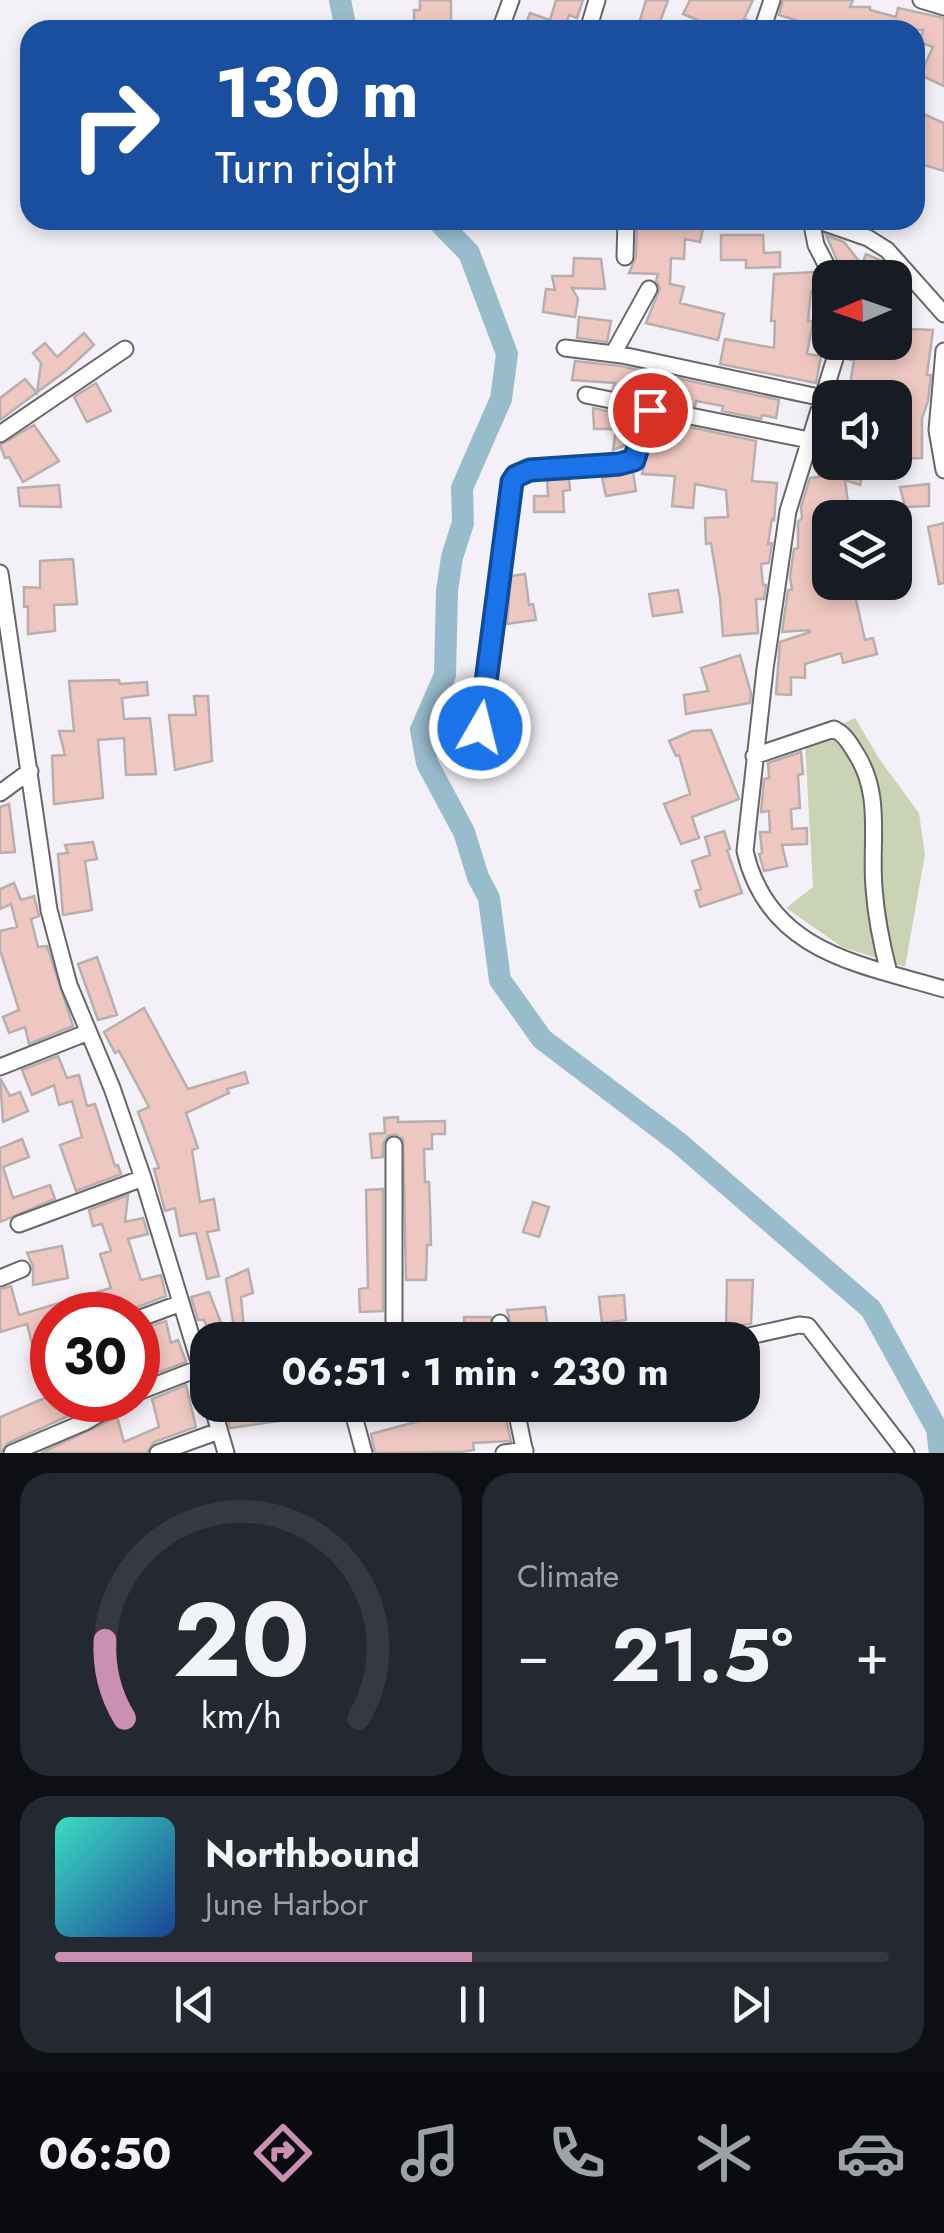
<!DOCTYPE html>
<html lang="en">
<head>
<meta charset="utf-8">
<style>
  body { margin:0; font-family:Jost,sans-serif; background:#242831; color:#f1f3f6; height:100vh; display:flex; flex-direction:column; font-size:38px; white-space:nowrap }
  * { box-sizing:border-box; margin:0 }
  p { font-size:32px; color:#9ea1a6 }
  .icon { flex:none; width:55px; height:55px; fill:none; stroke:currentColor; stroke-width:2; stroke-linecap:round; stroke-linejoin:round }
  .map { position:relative; height:1453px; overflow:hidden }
  .panel { display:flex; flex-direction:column; gap:20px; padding:20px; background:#0d0f14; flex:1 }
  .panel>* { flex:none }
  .banner { position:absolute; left:20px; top:20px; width:905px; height:210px; border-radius:30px; box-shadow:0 5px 15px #0003; background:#1a4fa0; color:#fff; overflow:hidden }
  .needle { width:65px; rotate:268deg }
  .controls { position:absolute; left:812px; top:260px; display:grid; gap:20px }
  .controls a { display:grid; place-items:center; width:100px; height:100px; border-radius:20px; background:#171b24; box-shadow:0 5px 15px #0003; font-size:50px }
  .speed { position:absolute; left:30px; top:1292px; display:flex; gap:20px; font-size:50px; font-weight:700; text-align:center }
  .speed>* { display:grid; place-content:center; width:130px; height:130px; border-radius:50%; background:#171b24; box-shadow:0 5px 15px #0003; line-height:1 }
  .speed .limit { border:15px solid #d22; background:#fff; color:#111 }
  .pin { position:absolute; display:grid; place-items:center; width:85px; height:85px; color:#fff; margin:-42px; border:5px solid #fff; border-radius:50%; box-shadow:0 2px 10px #0007 }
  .me { position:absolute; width:110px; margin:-55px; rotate:8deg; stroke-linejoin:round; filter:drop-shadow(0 0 8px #0008) }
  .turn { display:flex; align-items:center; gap:35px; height:210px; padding:0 30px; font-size:45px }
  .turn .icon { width:130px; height:130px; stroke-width:2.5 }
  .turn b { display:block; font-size:70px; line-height:85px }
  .big { font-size:75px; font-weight:700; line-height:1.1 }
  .panel .tile { flex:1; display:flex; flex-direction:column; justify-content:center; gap:15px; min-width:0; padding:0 35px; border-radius:30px; background:#242831 }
  .panel .dial { align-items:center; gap:0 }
  .dial svg { height:260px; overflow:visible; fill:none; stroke:#363941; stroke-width:7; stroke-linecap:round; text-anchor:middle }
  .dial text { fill:#f1f3f6; stroke:none }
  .song { display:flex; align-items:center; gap:30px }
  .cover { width:120px; height:120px; border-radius:15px; background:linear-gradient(135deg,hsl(170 70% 55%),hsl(220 70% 35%)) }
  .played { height:10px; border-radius:5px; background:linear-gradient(90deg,#cb8fb4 50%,#363941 50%) }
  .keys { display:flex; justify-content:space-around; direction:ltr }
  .heat { display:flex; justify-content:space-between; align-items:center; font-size:55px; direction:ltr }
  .panel .tiles { flex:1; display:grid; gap:20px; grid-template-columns:1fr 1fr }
  .tile:last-child { grid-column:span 2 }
  .trip { position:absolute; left:190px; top:1322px; width:570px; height:100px; border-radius:30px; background:#171b24; box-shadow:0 5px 15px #0003; font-weight:700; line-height:100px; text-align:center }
  .dock { display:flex; height:160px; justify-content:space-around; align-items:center; background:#090b0e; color:#9ea1a6 }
  .dock .icon { width:70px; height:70px }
  .dock .selected { color:#cb8fb4 }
  .dock b { font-size:45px; color:#f1f3f6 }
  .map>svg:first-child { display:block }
</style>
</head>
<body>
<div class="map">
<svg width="944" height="1453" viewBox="0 0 944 1453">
  <rect width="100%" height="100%" fill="#f3f1f7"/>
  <!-- green -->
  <path fill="#cad3b4" d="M855,718L880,760L919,813L925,855L905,967L842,947L786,908L813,887L805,743Z"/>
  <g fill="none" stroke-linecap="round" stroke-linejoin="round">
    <!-- river -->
    <path stroke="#99bccd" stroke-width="22" d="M340,0L346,30
      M437,220L469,253L507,354L501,399L462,488L463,523L452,557L447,591L445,675L421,730L427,763L464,832L478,877L489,898L500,980L542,1039L679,1143L871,1309L937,1429L940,1453"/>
  </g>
  <!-- building -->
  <path fill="#eec7c0" stroke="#b7afad" stroke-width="2.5" d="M420,0H451V30H414V10H420Z
    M556,0H583L577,18L569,15L566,25L575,30H532L525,26L530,13L550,20Z
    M646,0H668L657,30H637Z
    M690,0H753L744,19L749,21L746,30H721L683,14Z
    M783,0H853L850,7H870V10L896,17L898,8L944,18V86L920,75L933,47L919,42L923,30H828L779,15Z
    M919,112L944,123V171L920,164L924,148L915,144V122Z
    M637,220H705L700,242L685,239L684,259L671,258L670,284L684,287L680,303L724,314L718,340L646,323L660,288L656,281L658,274L629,273L636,257Z
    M721,235H763L764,253L780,252V267L746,268V260H721Z
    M826,235L844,242L862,265L866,254L882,261L881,269L896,278H845Z
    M574,258L601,259L605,289L572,288L578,299L575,317L543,312L546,289L555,290L552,276H573Z
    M817,272L828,290L811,291L808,321H813L807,354L821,356L816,383L720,364L725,339L774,348L775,321H771L774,274Z
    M579,317L611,321L607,342L577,338Z
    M910,329L933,330L927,375H931L928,401L922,418V458L895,459V398L849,391L854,360L847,359L851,342H909Z
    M84,333L94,345L67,370L0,420V398L25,379L37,393L41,363L33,353L45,343L57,357Z
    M575,361L620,366L779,400L776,418L762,415L761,419L722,411L723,406L696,401L695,406L655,398L654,382L633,377L629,392L613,389L615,383L572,380Z
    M96,383L111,411L87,422L74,397Z
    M593,408L631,416L626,445L613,450L616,429H594Z
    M34,425L59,461L23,482L9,457L5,458L0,445Z
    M680,425L756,441L752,481L777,483L774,520L772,519L768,544L772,543L769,563L761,564L763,585H766L764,599H756L758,633L723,636L720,598L711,543L706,544L705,518L728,517L726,490L695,484L693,508L672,506L675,476L642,474L654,432L679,433Z
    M823,462H866L860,485L845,480L850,518H830V537L827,538L830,582H836L838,592L854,591L865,640L873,638L877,654L843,663L841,653L805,664V678L791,677V695L776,694L780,642L810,632V630L782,632L788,590H792L790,577L794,549L798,548V522L802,518L801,507L810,478L819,477Z
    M633,472L636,491L606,496L602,478Z
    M569,479L570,490L563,491L564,512H534V496H548L547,480Z
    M929,484V506L905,507L900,487Z
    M59,485L61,507L20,506L18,488Z
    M944,523V583L939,584L928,527Z
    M73,559L77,604L54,605L55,631L28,634V606L24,607V587L40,588V561Z
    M525,574L529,605L533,604L536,620L507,624L511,576Z
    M678,590L682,612L653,616L649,594Z
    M740,655L751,693L750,703L686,714L684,695L708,691L701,668Z
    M119,680L120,684L147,682L148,695L122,698L124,719L150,718L156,774L126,775L124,738L98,740L103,798L54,804L52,756L65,755L59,731H74L69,681Z
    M194,696H208L212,761L175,770L169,715H196Z
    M711,730L739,799L692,817L699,838L681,844L664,804L690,794L679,755L676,756L669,741L692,731Z
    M801,752L803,774L798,775L800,808L791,809L792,829L807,828V844L782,845L787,866L764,871L759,854L762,853L760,832H770L769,811L761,812L764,779L769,778L768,763Z
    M9,804L15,852L0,853V807Z
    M724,831L730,849L727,850L742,893L700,907L695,891L701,889L692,861L710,855L705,837Z
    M93,842L97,859L85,861L92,910L63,915L58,854L68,853L65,845Z
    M14,883L21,900L34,896L39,916L31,919L38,947L47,946L73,1026L29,1044L25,1027L9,1033L3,1017L19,1010L0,950V931L17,927L11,904L0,909V889Z
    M97,957L117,1015L98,1020L78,964Z
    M144,1008L188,1089L245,1072L248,1083L227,1089L229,1093L186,1113L198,1148L192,1150L200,1202L214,1199L219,1230L207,1232L219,1276L207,1279L196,1233L180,1236L175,1208L165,1211L154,1169L159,1168L138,1112L149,1107L119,1051L115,1053L104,1032Z
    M58,1056L67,1078L79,1075L87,1106L95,1104L115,1166L118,1165L121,1174L76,1191L60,1145L82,1137L72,1101L59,1105L54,1085L32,1095L22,1070Z
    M0,1078L10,1096L20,1092L28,1111L3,1122Z
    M398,1117V1122L445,1121V1134H432V1149H424L425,1182H429L430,1208L431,1245H427L426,1280H406L403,1139L395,1134L388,1136L383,1144V1157L372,1158L370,1134L385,1133L384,1118Z
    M22,1139L29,1157L3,1167L13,1198L50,1185L55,1199L0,1222V1148Z
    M383,1189V1311L360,1312L359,1289L368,1288L366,1190Z
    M128,1195L125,1222L143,1218L148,1234L128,1239L141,1280L161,1275L166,1296L130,1310L128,1302L103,1308L105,1315H52V1339L32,1344L27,1324L0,1332V1289L11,1286L19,1315L111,1288L100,1254L111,1251L102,1224L93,1226L89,1210Z
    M533,1202L549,1207L539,1237L523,1232Z
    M62,1246L68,1278L33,1285V1266L27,1253Z
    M248,1269L253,1293L241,1297L244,1329L266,1324L270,1340H236L226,1279Z
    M727,1280H753L751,1324L726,1327Z
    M209,1292L223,1328L208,1330L204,1320H198L191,1297Z
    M624,1295L626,1320L602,1323L599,1297Z
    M545,1307L548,1330L513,1332L507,1310Z
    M464,1317H491L492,1340H465Z
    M166,1321L171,1343L178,1340L186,1362L146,1377L138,1355V1330Z
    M186,1385L196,1427L154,1442L147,1453H41L117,1417L124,1442L159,1427L152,1399Z
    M52,1395V1400H81L84,1409L8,1443L0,1453V1417Z
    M225,1405H328L329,1414L230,1428Z
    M455,1405H479L480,1421L506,1419L511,1441L473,1443L474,1450L462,1452L375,1453L371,1434L456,1411Z"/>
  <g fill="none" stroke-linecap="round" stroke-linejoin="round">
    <!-- minor casing -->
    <g stroke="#68656b" stroke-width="19">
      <path id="minor" d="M921,0L944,7
        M500,30L511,0
        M588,30L597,0
        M762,30L772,0
        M811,220L816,245L833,278
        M816,220L868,238L887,250L944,314
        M625,257L626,220
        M840,342L788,511L765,669L745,851C768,952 859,964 944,989
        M565,348L622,355L823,398
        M944,351L937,430L944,470
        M613,354L649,289
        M586,395L809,440
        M0,434L125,349
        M0,573L49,910L69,985L112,1088L143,1178L208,1391
        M480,728L512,482L516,475L529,470L619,464L633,459L649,410
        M754,756L834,729C844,734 849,742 855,752C883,794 870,840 874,888C876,916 882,946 889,973
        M0,793L30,771
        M0,1067L86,1033
        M19,1224L143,1178
        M0,1278L22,1269
        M138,1319L181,1303
        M500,1323L503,1340
        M394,1340V1145
        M731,1340L799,1325L808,1326L906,1453
        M46,1352L52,1350
        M138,1392L200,1368
        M212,1405L226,1453
        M351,1405L364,1453
        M515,1405L525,1453
        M12,1453L85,1422L123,1400
        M158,1453L219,1431
        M504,1453L525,1450"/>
    </g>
    <!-- minor -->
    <use href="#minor" stroke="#fff" stroke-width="15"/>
  </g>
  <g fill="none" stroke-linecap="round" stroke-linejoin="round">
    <!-- route casing -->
    <g stroke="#114b97" stroke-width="25">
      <path id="route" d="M480,728L512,482L516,476L530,470L619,464L634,460L650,410"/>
    </g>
    <!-- route -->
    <use href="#route" stroke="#1a73e8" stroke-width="18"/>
  </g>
</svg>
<div class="controls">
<a><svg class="needle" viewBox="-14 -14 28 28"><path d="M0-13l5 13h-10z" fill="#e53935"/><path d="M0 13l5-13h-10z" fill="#9ea1a6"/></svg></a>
<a><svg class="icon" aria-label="sound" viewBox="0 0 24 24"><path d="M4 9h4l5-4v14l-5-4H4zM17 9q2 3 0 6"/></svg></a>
<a><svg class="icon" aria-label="layers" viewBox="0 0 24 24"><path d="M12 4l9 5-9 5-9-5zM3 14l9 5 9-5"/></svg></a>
</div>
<div class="speed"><div class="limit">30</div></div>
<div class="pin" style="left:650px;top:410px;background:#d93025"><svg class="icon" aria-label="arrive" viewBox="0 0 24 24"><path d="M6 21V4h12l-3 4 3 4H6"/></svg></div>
<svg class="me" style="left:480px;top:728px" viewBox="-20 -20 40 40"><circle r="17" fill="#1a73e8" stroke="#fff" stroke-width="3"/><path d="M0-11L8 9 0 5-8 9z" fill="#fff"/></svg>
<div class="trip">06:51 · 1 min · 230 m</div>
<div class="banner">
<div class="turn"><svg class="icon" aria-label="right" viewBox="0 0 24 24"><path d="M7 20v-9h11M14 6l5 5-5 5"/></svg><div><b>130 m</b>Turn right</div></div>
</div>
</div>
<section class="panel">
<div class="tiles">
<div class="tile dial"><svg viewBox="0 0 100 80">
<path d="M14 69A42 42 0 1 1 86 69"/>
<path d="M14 69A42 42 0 0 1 8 45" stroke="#cb8fb4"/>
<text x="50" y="56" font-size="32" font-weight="700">20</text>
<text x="50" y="72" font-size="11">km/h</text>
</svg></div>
<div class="tile"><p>Climate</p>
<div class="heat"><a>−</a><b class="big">21.5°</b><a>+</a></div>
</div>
<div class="tile">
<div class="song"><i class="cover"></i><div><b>Northbound</b><p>June Harbor</p></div></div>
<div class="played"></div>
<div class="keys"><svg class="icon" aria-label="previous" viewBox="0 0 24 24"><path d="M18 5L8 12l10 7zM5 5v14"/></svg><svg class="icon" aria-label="pause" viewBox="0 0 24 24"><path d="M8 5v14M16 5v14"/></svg><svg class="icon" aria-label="next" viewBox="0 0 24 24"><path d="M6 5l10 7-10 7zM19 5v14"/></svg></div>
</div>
</div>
</section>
<nav class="dock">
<b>06:50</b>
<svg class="icon selected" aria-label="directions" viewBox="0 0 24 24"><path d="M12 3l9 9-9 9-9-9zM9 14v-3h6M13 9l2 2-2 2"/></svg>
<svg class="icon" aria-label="music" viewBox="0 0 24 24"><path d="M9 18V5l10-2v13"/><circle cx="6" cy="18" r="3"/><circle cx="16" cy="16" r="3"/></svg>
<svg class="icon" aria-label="phone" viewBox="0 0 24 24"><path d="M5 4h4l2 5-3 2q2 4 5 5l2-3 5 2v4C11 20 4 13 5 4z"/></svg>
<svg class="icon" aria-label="climate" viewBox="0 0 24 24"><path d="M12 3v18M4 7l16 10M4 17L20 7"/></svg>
<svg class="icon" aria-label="car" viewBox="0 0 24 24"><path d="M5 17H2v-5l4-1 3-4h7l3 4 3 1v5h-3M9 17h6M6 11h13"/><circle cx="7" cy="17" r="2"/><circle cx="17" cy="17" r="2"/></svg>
</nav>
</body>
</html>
